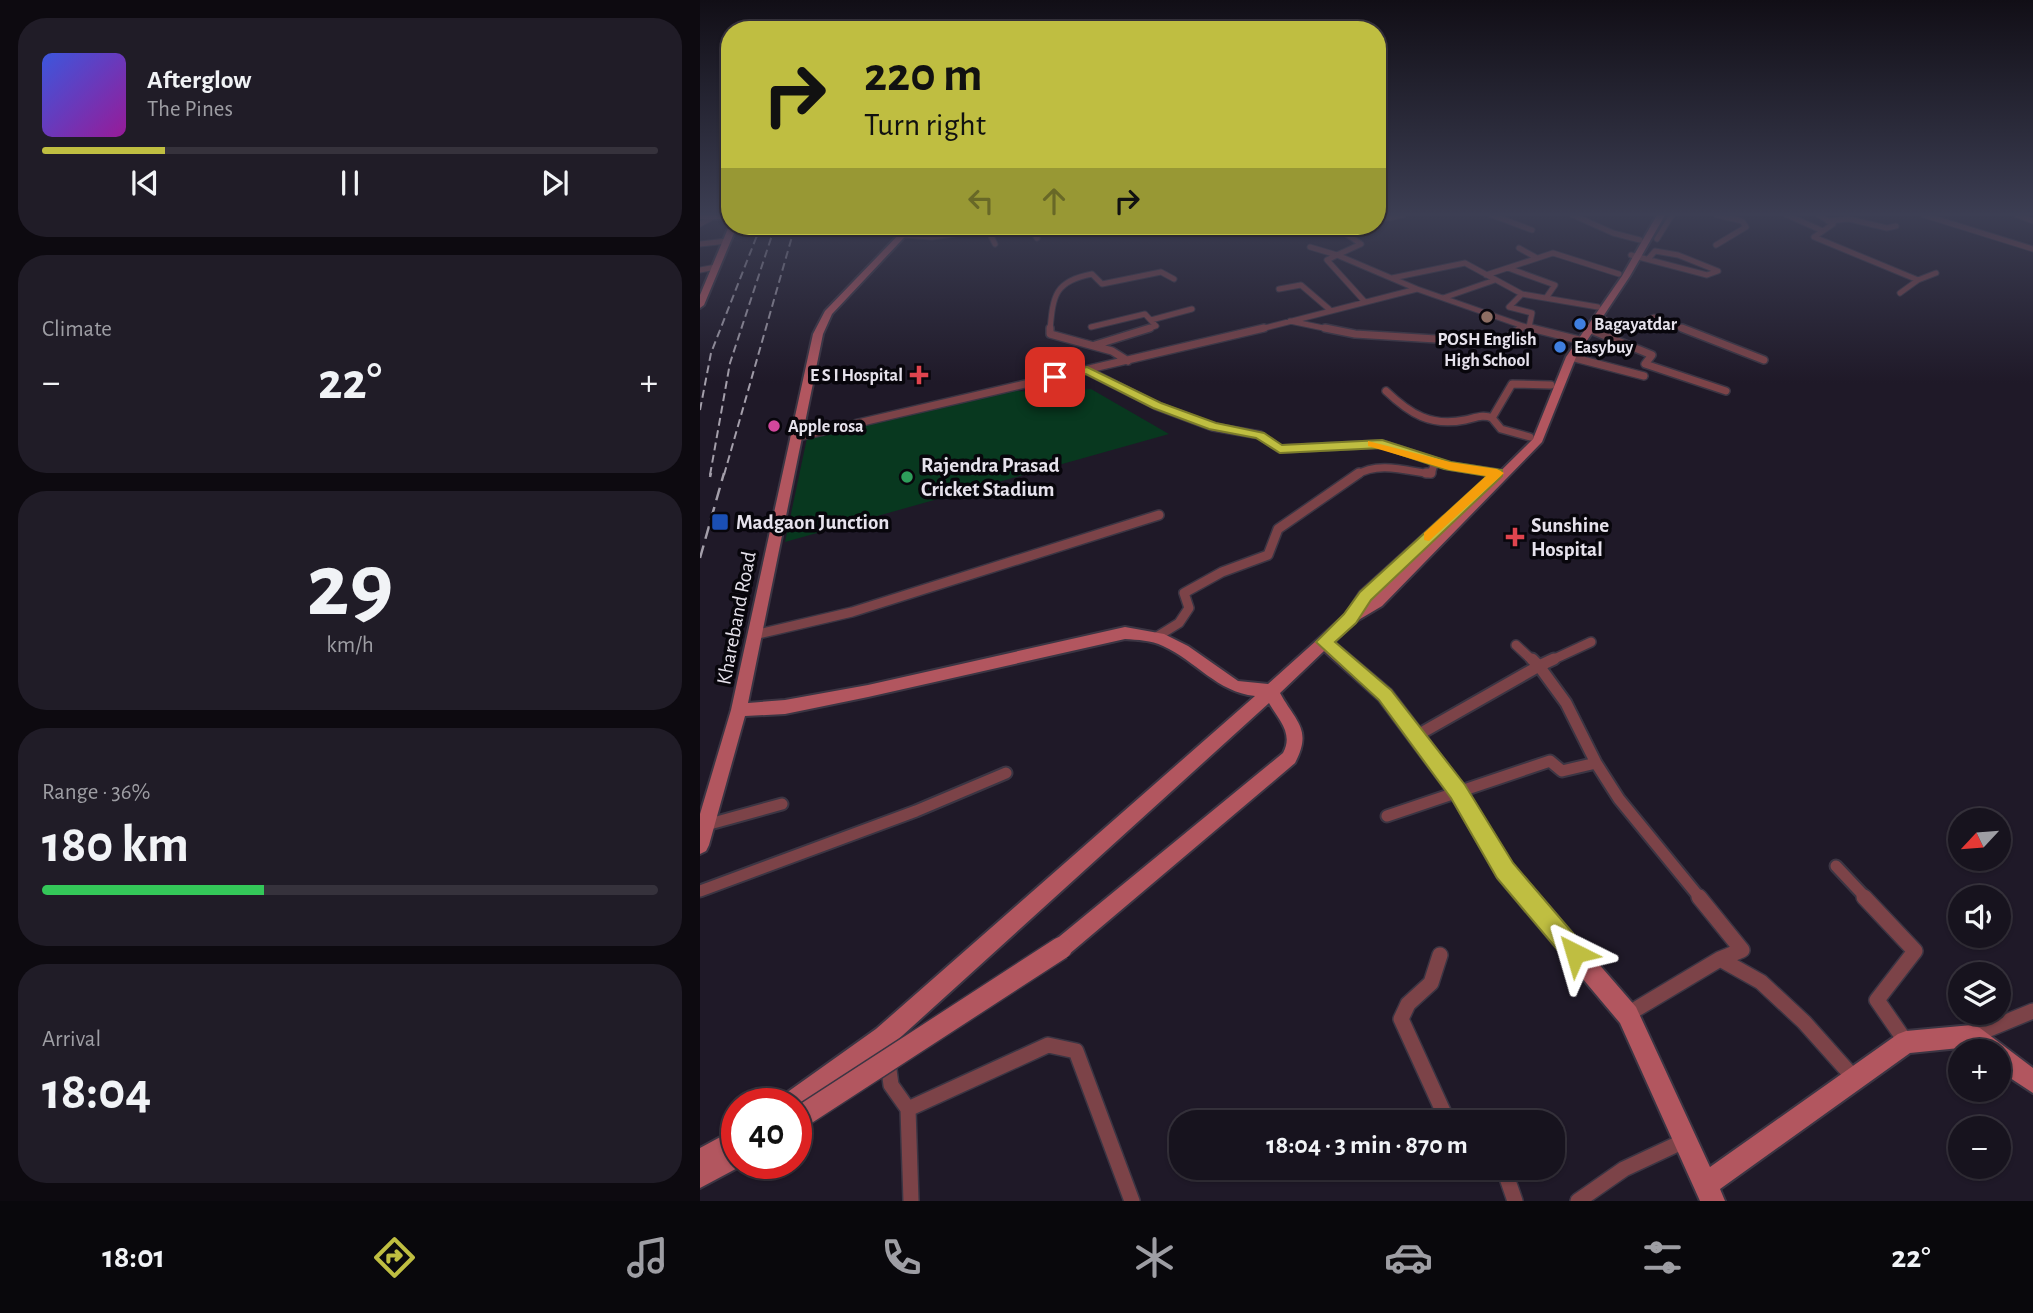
<!DOCTYPE html>
<html lang="en">
<head>
<meta charset="utf-8">
<style>
  body { margin:0; font-family:"Alegreya Sans",sans-serif; background:#201c27; color:#f1f3f6; height:100vh; display:flex; flex-direction:column; font-size:26px; white-space:nowrap }
  * { box-sizing:border-box; margin:0 }
  p { font-size:23px; color:#9e9ea4 }
  .icon { flex:none; width:38px; height:38px; fill:none; stroke:currentColor; stroke-width:2; stroke-linecap:round; stroke-linejoin:round }
  .map { position:relative; flex:1; overflow:hidden }
  .drawer { display:flex; flex-direction:column; gap:18px; padding:18px; background:#0d0a10; width:700px }
  .drawer>* { flex:none }
  .guide { position:absolute; left:21px; top:21px; width:665px; height:214px; border-radius:28px; box-shadow:0 2px 5px #0004,0 0 0 2px #36323c; background:#bfbe41; color:#111; overflow:hidden }
  .needle { width:46px; rotate:244deg }
  .buttons { position:absolute; left:1248px; top:808px; display:grid; gap:14px }
  .buttons a { display:grid; place-items:center; width:63px; height:63px; border-radius:50%; background:#17131e; box-shadow:0 2px 5px #0004,0 0 0 2px #36323c; font-size:35px }
  .speed { position:absolute; left:21px; top:1088px; display:flex; gap:14px; font-size:35px; font-weight:700; text-align:center }
  .speed>* { display:grid; place-content:center; width:91px; height:91px; border-radius:50%; background:#17131e; box-shadow:0 2px 5px #0004,0 0 0 2px #36323c; line-height:1 }
  .speed .limit { border:10px solid #d22; background:#fff; color:#111 }
  .pin { position:absolute; display:grid; place-items:center; width:60px; height:60px; color:#fff; margin:-30px; border-radius:14px; box-shadow:0 4px 10px #0006 }
  .me { position:absolute; width:77px; margin:-38px; rotate:320deg; stroke-linejoin:round; filter:drop-shadow(0 0 5px #0008) }
  .turn { display:flex; align-items:center; gap:24px; height:147px; padding:0 28px; font-size:32px }
  .turn .icon { width:91px; height:91px; stroke-width:2.5 }
  .turn b { display:block; font-size:49px; line-height:60px }
  .lanes { display:flex; align-items:center; height:66px; padding:0 28px; background:#0003; justify-content:center; gap:35px; direction:ltr }
  .lanes .off { opacity:.35 }
  .big { font-size:52px; font-weight:700; line-height:1.1 }
  .drawer .card { flex:1; display:flex; flex-direction:column; justify-content:center; gap:10px; min-width:0; padding:0 24px; border-radius:28px; background:#201c27 }
  .drawer .dial { align-items:center; gap:0 }
  .dial b { font-size:91px; line-height:1 }
  .song { display:flex; align-items:center; gap:21px }
  .cover { width:84px; height:84px; border-radius:10px; background:linear-gradient(135deg,hsl(230 70% 55%),hsl(300 70% 35%)) }
  .played { height:7px; border-radius:4px; background:linear-gradient(90deg,#bfbe41 20%,#36323c 20%) }
  .keys { display:flex; justify-content:space-around; direction:ltr }
  .heat { display:flex; justify-content:space-between; align-items:center; font-size:38px; direction:ltr }
  .charge { height:10px; border-radius:5px; background:linear-gradient(90deg,#34c759 36%,#36323c 0) }
  .trip { position:absolute; left:469px; top:1110px; width:396px; height:70px; border-radius:28px; background:#17131e; box-shadow:0 2px 5px #0004,0 0 0 2px #36323c; font-weight:700; line-height:70px; text-align:center }
  .tab-bar { display:flex; height:112px; justify-content:space-around; align-items:center; background:#09080c; color:#9e9ea4 }
  .tab-bar .icon { width:49px; height:49px }
  .tab-bar .selected { color:#bfbe41 }
  .tab-bar b { font-size:32px; color:#f1f3f6 }
  main { display:flex; flex:1; min-height:0 }
  .map>svg:first-child { display:block }
</style>
</head>
<body>
<main>
<section class="drawer">
<div class="card">
<div class="song"><i class="cover"></i><div><b>Afterglow</b><p>The Pines</p></div></div>
<div class="played"></div>
<div class="keys"><svg class="icon" aria-label="previous" viewBox="0 0 24 24"><path d="M18 5L8 12l10 7zM5 5v14"/></svg><svg class="icon" aria-label="pause" viewBox="0 0 24 24"><path d="M8 5v14M16 5v14"/></svg><svg class="icon" aria-label="next" viewBox="0 0 24 24"><path d="M6 5l10 7-10 7zM19 5v14"/></svg></div>
</div>
<div class="card"><p>Climate</p>
<div class="heat"><a>−</a><b class="big">22°</b><a>+</a></div>
</div>
<div class="card dial"><b>29</b><p>km/h</p></div>
<div class="card"><p>Range · 36%</p><b class="big">180 km</b><div class="charge"></div></div>
<div class="card"><p>Arrival</p><b class="big">18:04</b></div>
</section>
<div class="map">
<svg width="1333" height="1201" viewBox="0 0 1333 1201">
  <rect width="100%" height="100%" fill="#1f1928"/>
  <!-- green -->
  <path fill="#08381f" d="M391,389L469,434L85,542L107,438L308,390L345,393Z"/>
  <g fill="none" stroke-linecap="round" stroke-linejoin="round">
    <!-- street-far4 casing -->
    <g stroke="#3b3543" stroke-width="7">
      <path id="street-far4" d="M792,215L832,230
        M873,215L913,233L940,240
        M1087,215L1123,231L1114,237L1218,280L1236,273
        M1119,215L1133,224L1123,231
        M1224,215L1333,249
        M1317,215L1333,221
        M677,220L703,215
        M1128,221L1149,219L1187,228L1196,226
        M0,224L15,216
        M329,226L337,238
        M388,226L390,229
        M288,230L295,244
        M202,235L232,237L314,226
        M957,239L972,215
        M0,244L27,241
        M1016,245L1046,227L1042,221L1017,215
        M610,247L637,255
        M819,248L837,258
        M637,255L627,260L665,302
        M931,255L1007,275L1018,271L978,255L955,251L949,258
        M808,268L855,285L846,298
        M0,270L16,267
        M786,275L853,253L919,274
        M692,278L765,263L822,294L898,307
        M579,289L601,285L629,309
        M717,289L823,326L818,330
        M1200,293L1218,280
        M822,294L809,307L832,313L829,327
        M743,298L795,280
        M898,318L929,326L954,317L986,330
        M451,320L492,309
        M590,321L633,330
        M823,326L838,330
        M391,327L445,314L456,326L444,330
        M350,330C353,295 355,281 392,274L402,284L461,272L474,279
        M557,330L717,289L637,255L661,244L645,233L661,226"/>
    </g>
    <!-- street-far3 casing -->
    <g stroke="#3b3543" stroke-width="10">
      <path id="street-far3" d="M350,328V334L412,351L428,361
        M625,328L655,334L801,343L821,328
        M831,328L883,341
        M982,328L1064,360
        M891,330L952,355L945,364L1026,391
        M395,345L450,328
        M871,357L944,376
        M388,371L457,406L513,427L560,435L580,449L682,444L749,466L797,473
        M686,391C710,414 731,427 765,420C775,418 783,414 792,418
        M830,437L801,429L792,418L812,384L851,385
        M94,438L564,328
        M657,475C677,461 708,471 731,474L735,462"/>
    </g>
    <!-- street-far2 casing -->
    <g stroke="#3b3543" stroke-width="12">
      <path id="street-far2" d="M726,473H731
        M54,635L152,612L459,515
        M458,636L479,623L489,608L484,593L522,572L568,555L578,529L659,473
        M816,645L833,661
        M850,661L891,642"/>
    </g>
    <!-- street-far1 casing -->
    <g stroke="#3b3543" stroke-width="15">
      <path id="street-far1" d="M716,736L839,666L832,659
        M896,763L919,799L1000,898
        M687,816L850,761L862,771L896,763L866,703L839,666L854,659
        M6,825L82,804
        M1136,866L1166,898
        M0,891L216,811L306,773"/>
    </g>
    <!-- street casing -->
    <g stroke="#3b3543" stroke-width="18">
      <path id="street" d="M1164,897L1215,951L1177,1000L1206,1042
        M740,955L731,983L708,1004L701,1019L748,1122
        M1020,959L1061,982L1104,1022L1154,1078
        M928,1014L1020,959L1042,950L999,897
        M1272,1036L1333,1011
        M188,1062L191,1085L208,1109L348,1045L376,1051L432,1201
        M208,1109L211,1201
        M796,1167L806,1175L815,1201
        M878,1201L924,1169L984,1141"/>
    </g>
    <!-- secondary casing -->
    <g stroke="#3b3543" stroke-width="4">
      <path id="secondary" d="M0,215H30V219H0Z
        M957,215H965L930,276L876,357L842,442L682,606L655,622L634,642L691,690L764,786L812,864L936,1007L1010,1167L1198,1034L1206,1031L1272,1025L1280,1028L1333,1068V1093L1298,1070V1052H1275L1269,1047L1210,1053L1020,1189L1025,1201H1000L920,1023L798,878L752,798L679,700L624,651L580,693C595,721 613,729 595,763L368,955L361,958L354,955L351,948L354,941L583,753C594,733 578,719 569,703L192,1045L98,1112L96,1113V1104H79L82,1096L176,1029L555,696C517,692 496,661 463,646C451,640 438,640 425,639L168,697L85,714L45,716L9,845L6,851L0,854V814L31,710L113,334L125,311L207,226H215L132,314L123,334L48,703L85,700L168,685L425,627L464,634L488,646L538,681L568,684L646,614L660,592L743,517L747,516L752,519L833,439L866,357L922,276Z
        M29,226H37L4,305L0,308V295Z
        M37,1128V1164H45L0,1188V1148Z"/>
    </g>
    <!-- street-far4 -->
    <use href="#street-far4" stroke="#7c4348" stroke-width="5"/>
    <!-- street-far3 -->
    <use href="#street-far3" stroke="#7c4348" stroke-width="7"/>
    <!-- street-far2 -->
    <use href="#street-far2" stroke="#7c4348" stroke-width="9"/>
    <!-- street-far1 -->
    <use href="#street-far1" stroke="#7c4348" stroke-width="11"/>
    <!-- street -->
    <use href="#street" stroke="#7c4348" stroke-width="15"/>
    <!-- secondary -->
    <use href="#secondary" fill="#b2565f" fill-rule="evenodd"/>
    <!-- rail-far1 -->
    <path stroke="#a49fab" stroke-width="2" stroke-dasharray="8 4.5" stroke-linecap="butt" d="M0,410L11,353L56,238L64,226
      M10,475L30,363L75,226
      M24,475L95,226"/>
    <!-- rail -->
    <path stroke="#a49fab" stroke-width="2.5" stroke-dasharray="13 7" stroke-linecap="butt" d="M10,477L11,473
      M0,558L24,473"/>
    <!-- secondary-bridge casing -->
    <g stroke="#3b3543" stroke-width="25" stroke-linecap="butt">
      <path id="secondary-bridge" d="M96,1120L361,948"/>
    </g>
    <!-- secondary-bridge -->
    <use href="#secondary-bridge" stroke="#b2565f" stroke-width="22"/>
  </g>
  <!-- sky -->
  <linearGradient id="sky" x2="0" y2="1"><stop stop-color="#110e16"/><stop offset="0.56" stop-color="#3c3e53"/><stop offset="1" stop-color="#3c3e53" stop-opacity="0"/></linearGradient>
  <rect width="1333" height="383" fill="url(#sky)"/>
  <!-- route -->
  <path fill="#bfbe41" stroke="#7c7c2a" stroke-width="2" d="M387,367L461,403L516,423L564,433L582,445L682,440L751,462L802,470V476L671,600L656,623L635,642L691,690L765,785L813,863L883,945L886,953L883,961L875,965L867,961L797,878L751,798L679,700L616,642L644,614L660,592L787,476L744,469L681,448L580,453L556,438L509,429L453,408L386,374L355,381L350,377Z"/>
  <!-- slow -->
  <path fill="#f59e0b" d="M668,441L750,462L797,469L804,473L729,541L724,540V533L786,476L749,470L668,446Z"/>
  <!-- markers -->
  <circle fill="#8d6e63" stroke="#08060c" stroke-width="2.5" cx="787" cy="317" r="7"/>
  <g fill="#3f7fe0" stroke="#08060c" stroke-width="2.5">
    <circle cx="880" cy="324" r="7"/>
    <circle cx="860" cy="347" r="7"/>
  </g>
  <g fill="#e0444e" stroke="#08060c" stroke-width="2.5">
    <path d="M215.5 364.5h7v7h7v7h-7v7h-7v-7h-7v-7h7z"/>
    <path d="M811.5 526.5h7v7h7v7h-7v7h-7v-7h-7v-7h7z"/>
  </g>
  <circle fill="#d1479c" stroke="#08060c" stroke-width="2.5" cx="74" cy="426" r="7"/>
  <circle fill="#2e9e5b" stroke="#08060c" stroke-width="2.5" cx="207" cy="477" r="7"/>
  <rect fill="#1a4fb4" stroke="#08060c" stroke-width="2.5" x="11" y="513" width="18" height="18" rx="3.5"/>
  <g text-anchor="middle" stroke-width="7" stroke-linejoin="round" paint-order="stroke">
    <!-- far-poi labels -->
    <g font-size="18" font-weight="bold" fill="#e6e2ec" stroke="#08060c" text-anchor="start">
      <text x="894" y="330">Bagayatdar</text>
      <text x="787" y="345" text-anchor="middle">POSH English<tspan x="787" dy="21">High School</tspan></text>
      <text x="874" y="353">Easybuy</text>
      <text x="203" y="381" text-anchor="end">E S I Hospital</text>
      <text x="88" y="432">Apple rosa</text>
    </g>
    <!-- poi labels -->
    <g font-size="21" font-weight="bold" fill="#e6e2ec" stroke="#08060c" text-anchor="start">
      <text x="221" y="472">Rajendra Prasad<tspan x="221" dy="24">Cricket Stadium</tspan></text>
      <text x="36" y="529">Madgaon Junction</text>
      <text x="831" y="532">Sunshine<tspan x="831" dy="24">Hospital</tspan></text>
    </g>
    <!-- street labels -->
    <g font-size="21" fill="#e6e2ec" stroke="#08060c">
      <text transform="translate(36 618) rotate(-79)" y="7">Khareband Road</text>
    </g>
  </g>
</svg>
<div class="buttons">
<a><svg class="needle" viewBox="-14 -14 28 28"><path d="M0-13l5 13h-10z" fill="#e53935"/><path d="M0 13l5-13h-10z" fill="#9e9ea4"/></svg></a>
<a><svg class="icon" aria-label="sound" viewBox="0 0 24 24"><path d="M4 9h4l5-4v14l-5-4H4zM17 9q2 3 0 6"/></svg></a>
<a><svg class="icon" aria-label="layers" viewBox="0 0 24 24"><path d="M12 4l9 5-9 5-9-5zM3 14l9 5 9-5"/></svg></a>
<a>+</a>
<a>−</a>
</div>
<div class="speed"><div class="limit">40</div></div>
<div class="pin" style="left:355px;top:377px;background:#d93025"><svg class="icon" aria-label="arrive" viewBox="0 0 24 24"><path d="M6 21V4h12l-3 4 3 4H6"/></svg></div>
<svg class="me" style="left:875px;top:953px" viewBox="-20 -20 40 40"><path d="M0-17L14 15 0 8-14 15z" fill="#bfbe41" stroke="#fff" stroke-width="4"/></svg>
<div class="trip">18:04 · 3 min · 870 m</div>
<div class="guide">
<div class="turn"><svg class="icon" aria-label="right" viewBox="0 0 24 24"><path d="M7 20v-9h11M14 6l5 5-5 5"/></svg><div><b>220 m</b>Turn right</div></div>
<div class="lanes"><svg class="icon off" aria-label="left" viewBox="0 0 24 24"><path d="M17 20v-9H6M10 6l-5 5 5 5"/></svg><svg class="icon off" aria-label="ahead" viewBox="0 0 24 24"><path d="M12 20V5M6 11l6-6 6 6"/></svg><svg class="icon" aria-label="right" viewBox="0 0 24 24"><path d="M7 20v-9h11M14 6l5 5-5 5"/></svg></div>
</div>
</div>
</main>
<nav class="tab-bar">
<b>18:01</b>
<svg class="icon selected" aria-label="directions" viewBox="0 0 24 24"><path d="M12 3l9 9-9 9-9-9zM9 14v-3h6M13 9l2 2-2 2"/></svg>
<svg class="icon" aria-label="music" viewBox="0 0 24 24"><path d="M9 18V5l10-2v13"/><circle cx="6" cy="18" r="3"/><circle cx="16" cy="16" r="3"/></svg>
<svg class="icon" aria-label="phone" viewBox="0 0 24 24"><path d="M5 4h4l2 5-3 2q2 4 5 5l2-3 5 2v4C11 20 4 13 5 4z"/></svg>
<svg class="icon" aria-label="climate" viewBox="0 0 24 24"><path d="M12 3v18M4 7l16 10M4 17L20 7"/></svg>
<svg class="icon" aria-label="car" viewBox="0 0 24 24"><path d="M5 17H2v-5l4-1 3-4h7l3 4 3 1v5h-3M9 17h6M6 11h13"/><circle cx="7" cy="17" r="2"/><circle cx="17" cy="17" r="2"/></svg>
<svg class="icon" aria-label="filters" viewBox="0 0 24 24"><path d="M4 7h16M4 17h16"/><circle cx="9" cy="7" r="2"/><circle cx="15" cy="17" r="2"/></svg>
<b>22°</b>
</nav>
</body>
</html>
